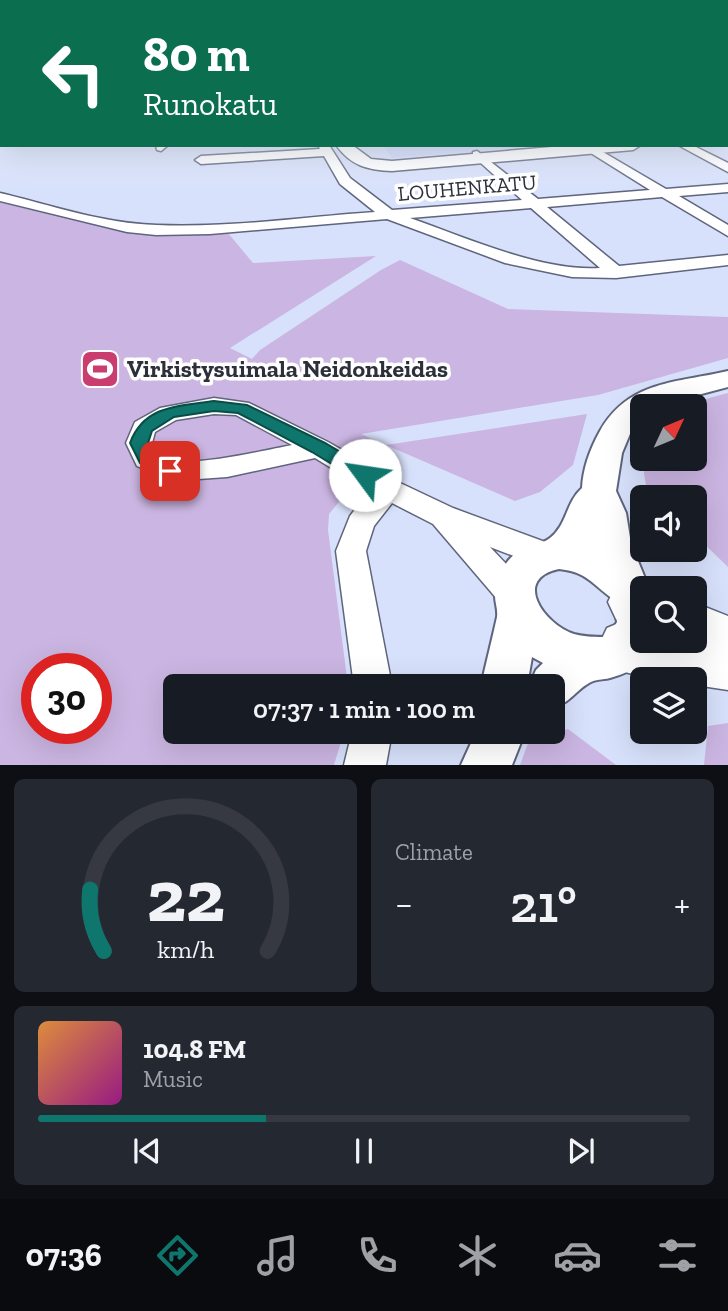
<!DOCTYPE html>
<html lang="en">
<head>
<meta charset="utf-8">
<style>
  body { margin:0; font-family:"Zilla Slab",serif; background:#242831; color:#f1f3f6; height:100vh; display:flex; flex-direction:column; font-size:26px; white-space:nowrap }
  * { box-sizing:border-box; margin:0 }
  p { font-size:23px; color:#9ea1a6 }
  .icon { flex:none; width:38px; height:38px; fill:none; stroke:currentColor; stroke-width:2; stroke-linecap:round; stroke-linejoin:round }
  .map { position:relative; height:765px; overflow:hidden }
  .drawer { display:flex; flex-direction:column; gap:14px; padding:14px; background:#0d0f14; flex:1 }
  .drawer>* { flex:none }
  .banner { position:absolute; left:0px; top:0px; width:728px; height:147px; box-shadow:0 7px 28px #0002; background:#0b6e4f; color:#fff; overflow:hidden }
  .needle { width:46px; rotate:46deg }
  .fabs { position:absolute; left:630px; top:394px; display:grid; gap:14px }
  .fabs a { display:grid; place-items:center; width:77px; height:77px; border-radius:10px; background:#171b24; box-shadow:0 7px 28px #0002; font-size:35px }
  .speed { position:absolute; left:21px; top:653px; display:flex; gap:14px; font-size:35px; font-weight:700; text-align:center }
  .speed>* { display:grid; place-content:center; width:91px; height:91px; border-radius:50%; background:#171b24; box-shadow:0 7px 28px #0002; line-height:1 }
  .speed .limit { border:10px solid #d22; background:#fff; color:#111 }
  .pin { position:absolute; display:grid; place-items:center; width:60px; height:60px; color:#fff; margin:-30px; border-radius:14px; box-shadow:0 4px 10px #0006 }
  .me { position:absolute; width:77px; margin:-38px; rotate:301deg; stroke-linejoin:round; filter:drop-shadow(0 0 5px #0008) }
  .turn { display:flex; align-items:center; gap:24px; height:147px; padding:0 28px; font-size:32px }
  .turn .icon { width:91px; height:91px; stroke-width:2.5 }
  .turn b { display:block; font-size:49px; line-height:60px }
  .big { font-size:52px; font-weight:600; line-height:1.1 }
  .drawer .tile { flex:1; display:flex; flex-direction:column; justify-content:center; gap:10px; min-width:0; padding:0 24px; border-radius:10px; background:#242831 }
  .drawer .dial { align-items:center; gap:0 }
  .dial svg { height:182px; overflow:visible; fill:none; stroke:#363941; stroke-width:7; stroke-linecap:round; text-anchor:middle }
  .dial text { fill:#f1f3f6; stroke:none }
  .song { display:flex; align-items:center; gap:21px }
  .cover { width:84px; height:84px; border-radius:10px; background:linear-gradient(135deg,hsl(30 70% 55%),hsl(310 70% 35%)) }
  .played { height:7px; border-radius:4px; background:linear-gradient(90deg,#0f766e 35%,#363941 35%) }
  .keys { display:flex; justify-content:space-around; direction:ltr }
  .heat { display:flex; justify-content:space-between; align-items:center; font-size:38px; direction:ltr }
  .drawer .tiles { flex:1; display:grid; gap:14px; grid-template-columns:1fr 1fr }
  .tile:last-child { grid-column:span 2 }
  .trip { position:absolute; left:163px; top:674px; width:402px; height:70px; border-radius:10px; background:#171b24; box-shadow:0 7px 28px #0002; font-weight:600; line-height:70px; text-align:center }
  .tab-bar { display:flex; height:112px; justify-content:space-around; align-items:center; background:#090b0e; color:#9ea1a6 }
  .tab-bar .icon { width:49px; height:49px }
  .tab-bar .on { color:#0f766e }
  .tab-bar b { font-size:32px; color:#f1f3f6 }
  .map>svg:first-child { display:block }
</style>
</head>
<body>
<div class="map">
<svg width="728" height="765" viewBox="0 0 728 765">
  <rect width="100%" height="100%" fill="#d8e1fb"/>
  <!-- built -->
  <path fill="#cdd8fa" d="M383,145H550L392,158Z"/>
  <!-- green -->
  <path fill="#cbb5e2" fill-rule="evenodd" d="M0,202L134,232L169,235L228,233L253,263L376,256L230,348L252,359L260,350L381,270L400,260L508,309L728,317V358L598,395L361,434L386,445L587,414L573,465L540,492L515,501L386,445L329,514L328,530L348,686H175V732H344L334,765H0ZM37,668H96V728H37Z
    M728,393V567L695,535V497H657L646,486L640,448L642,443V458H695V406H680Z
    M728,723V765H704L708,726Z
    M568,729L616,765H520L530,738Z"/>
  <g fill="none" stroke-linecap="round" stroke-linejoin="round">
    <!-- minor casing -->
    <g stroke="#5e657c" stroke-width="3">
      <path id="minor" d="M0,97H2V103H0Z
        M726,113H728V119H726Z
        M156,145H168L161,151L157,150Z
        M318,145H329L350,178L392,210L522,200L473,156V152L477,151L538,199L650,190L578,145H591L666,189L728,184V192L679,196L728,225V236L662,197L547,207L619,266L728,255V265L616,278L572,277L505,263L387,219L210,234L156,235L127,232L0,201V193C51,205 105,224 157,225C229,228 303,217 375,212L340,184L324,156L201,164L195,160L201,156L320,149ZM531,208L600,268C542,272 465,237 410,218Z
        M678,145H692L728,163V172Z
        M214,398L249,403L328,442L398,482L453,508L556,546L561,555L556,564L545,568L490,547L527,586L532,596L527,606L515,610L503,606L433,524L392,503L374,526L366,551L392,686H354L336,551L350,516L369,491L315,458L227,477L170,481L137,466L126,443L135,422L160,408ZM214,414L236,415L292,445C266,450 194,467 171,460C161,457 156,452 152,443L155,432L176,420Z
        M352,732H392L386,765H344Z"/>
    </g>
    <!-- tertiary casing -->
    <g stroke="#5e657c" stroke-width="4">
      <path id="tertiary" d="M726,90H728V96H726Z
        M728,371V387L656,406H642V416L632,429L622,453L616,491L626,513L631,544L649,588H642V640H655C645,662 633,672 610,678C602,680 596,679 589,683C574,692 572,701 553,708V686H529L536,670L543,663L532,657L527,686H481C486,663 492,640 497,617C498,609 495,603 495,596C495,581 504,562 516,553C526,545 542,545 550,538C567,525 566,502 582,488C583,468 590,449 600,431C629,380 677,383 728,371ZM559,569C587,572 592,584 613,599L617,622L608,637C596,637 585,637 574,634C545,625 511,579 559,569Z
        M476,732H525L512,765H461Z"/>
    </g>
    <!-- secondary casing -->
    <g stroke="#5e657c" stroke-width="3">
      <path id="secondary" d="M0,120H2V128H0Z
        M726,133H728V143H726Z
        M336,145H352L371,159L392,161L575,145H641L633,150L392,171C368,170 351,166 336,145Z"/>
    </g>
    <!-- trunk casing -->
    <g stroke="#5e657c" stroke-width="3">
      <path id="trunk" d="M635,578L659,588H642V640H695V603L728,616V690L695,685V679C664,679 636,678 607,666L598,647L607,628L621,622L616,619L608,602L616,585Z"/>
    </g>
    <!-- minor -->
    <use href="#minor" fill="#fff" fill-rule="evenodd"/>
    <!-- tertiary -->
    <use href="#tertiary" fill="#fff" fill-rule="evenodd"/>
    <!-- secondary -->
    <use href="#secondary" fill="#fff" fill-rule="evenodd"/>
    <!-- trunk -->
    <use href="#trunk" fill="#fff" fill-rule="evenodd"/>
  </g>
  <!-- sky -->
  <linearGradient id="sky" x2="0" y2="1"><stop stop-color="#85bdea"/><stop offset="0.44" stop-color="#edf2fd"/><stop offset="1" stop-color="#edf2fd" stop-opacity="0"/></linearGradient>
  <rect width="728" height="190" fill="url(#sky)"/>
  <!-- route -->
  <path fill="#0f766e" stroke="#0a4d48" stroke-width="2" d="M214,401L247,405L325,443L372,471L374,475L372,480H358L312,452L238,413L214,411L174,417L152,431L148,443C158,463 170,457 180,471L177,476H164L140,463L130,443C144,405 179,406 214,401Z"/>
  <!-- icons -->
  <defs>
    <g id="stadium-square" transform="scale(2.0125)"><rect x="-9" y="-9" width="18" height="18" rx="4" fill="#c93d6f" stroke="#fff"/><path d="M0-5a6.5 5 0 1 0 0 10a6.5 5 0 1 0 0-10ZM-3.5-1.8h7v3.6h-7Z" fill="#fff"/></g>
  </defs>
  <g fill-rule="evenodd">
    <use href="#stadium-square" x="100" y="369"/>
  </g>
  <g text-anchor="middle" stroke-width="7" stroke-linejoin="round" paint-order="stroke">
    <!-- far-street labels -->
    <g font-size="21" fill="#2d303a" stroke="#fff">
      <text transform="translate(467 188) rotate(-5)" y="7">LOUHENKATU</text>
    </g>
    <!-- poi labels -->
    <g font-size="24" font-weight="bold" fill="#2d303a" stroke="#fff" text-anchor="start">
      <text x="127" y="377">Virkistysuimala Neidonkeidas</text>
    </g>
  </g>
</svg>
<div class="fabs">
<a><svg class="needle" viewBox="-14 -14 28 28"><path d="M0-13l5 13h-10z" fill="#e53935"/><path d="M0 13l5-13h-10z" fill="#9ea1a6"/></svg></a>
<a><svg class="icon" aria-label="sound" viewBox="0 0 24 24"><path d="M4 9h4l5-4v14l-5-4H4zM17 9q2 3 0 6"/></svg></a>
<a><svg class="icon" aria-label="search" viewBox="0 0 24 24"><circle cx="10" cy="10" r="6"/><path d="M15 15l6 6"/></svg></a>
<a><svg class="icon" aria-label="layers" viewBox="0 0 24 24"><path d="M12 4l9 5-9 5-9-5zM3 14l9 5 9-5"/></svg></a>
</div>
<div class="speed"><div class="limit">30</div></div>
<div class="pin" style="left:170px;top:471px;background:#d93025"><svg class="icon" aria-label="arrive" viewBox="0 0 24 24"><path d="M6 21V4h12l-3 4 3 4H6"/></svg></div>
<svg class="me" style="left:365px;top:475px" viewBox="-20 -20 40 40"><circle r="19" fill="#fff"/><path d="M0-13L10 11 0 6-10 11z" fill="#0f766e"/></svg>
<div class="trip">07:37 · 1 min · 100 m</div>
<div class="banner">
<div class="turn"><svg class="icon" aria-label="left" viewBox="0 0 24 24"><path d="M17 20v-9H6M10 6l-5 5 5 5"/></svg><div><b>80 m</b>Runokatu</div></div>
</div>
</div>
<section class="drawer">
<div class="tiles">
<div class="tile dial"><svg viewBox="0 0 100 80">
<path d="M14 69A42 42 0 1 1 86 69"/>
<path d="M14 69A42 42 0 0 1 8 42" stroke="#0f766e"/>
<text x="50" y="56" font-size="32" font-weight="700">22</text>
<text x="50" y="72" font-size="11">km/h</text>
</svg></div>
<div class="tile"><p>Climate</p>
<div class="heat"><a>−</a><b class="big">21°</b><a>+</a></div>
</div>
<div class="tile">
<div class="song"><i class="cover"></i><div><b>104.8 FM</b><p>Music</p></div></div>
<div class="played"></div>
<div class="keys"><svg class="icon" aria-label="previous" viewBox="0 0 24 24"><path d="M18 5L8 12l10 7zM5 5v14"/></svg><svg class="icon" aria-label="pause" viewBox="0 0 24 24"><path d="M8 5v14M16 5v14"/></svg><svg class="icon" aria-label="next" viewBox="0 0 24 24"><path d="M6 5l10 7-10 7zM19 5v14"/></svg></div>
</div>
</div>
</section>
<nav class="tab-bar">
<b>07:36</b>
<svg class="icon on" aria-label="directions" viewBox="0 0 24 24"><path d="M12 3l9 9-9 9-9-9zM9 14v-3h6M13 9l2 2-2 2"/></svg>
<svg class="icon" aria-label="music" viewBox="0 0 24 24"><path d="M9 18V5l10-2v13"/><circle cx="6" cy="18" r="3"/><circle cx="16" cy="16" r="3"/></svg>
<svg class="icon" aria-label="phone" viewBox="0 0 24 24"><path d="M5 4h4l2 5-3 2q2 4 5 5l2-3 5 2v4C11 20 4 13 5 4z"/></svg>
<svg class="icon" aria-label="climate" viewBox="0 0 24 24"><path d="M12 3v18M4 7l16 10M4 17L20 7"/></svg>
<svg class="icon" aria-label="car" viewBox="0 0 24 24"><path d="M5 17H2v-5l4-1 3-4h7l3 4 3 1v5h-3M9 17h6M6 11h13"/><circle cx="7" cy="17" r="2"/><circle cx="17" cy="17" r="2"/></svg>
<svg class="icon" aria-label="filters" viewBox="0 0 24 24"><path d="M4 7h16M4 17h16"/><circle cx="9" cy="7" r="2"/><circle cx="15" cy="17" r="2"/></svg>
</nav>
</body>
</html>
